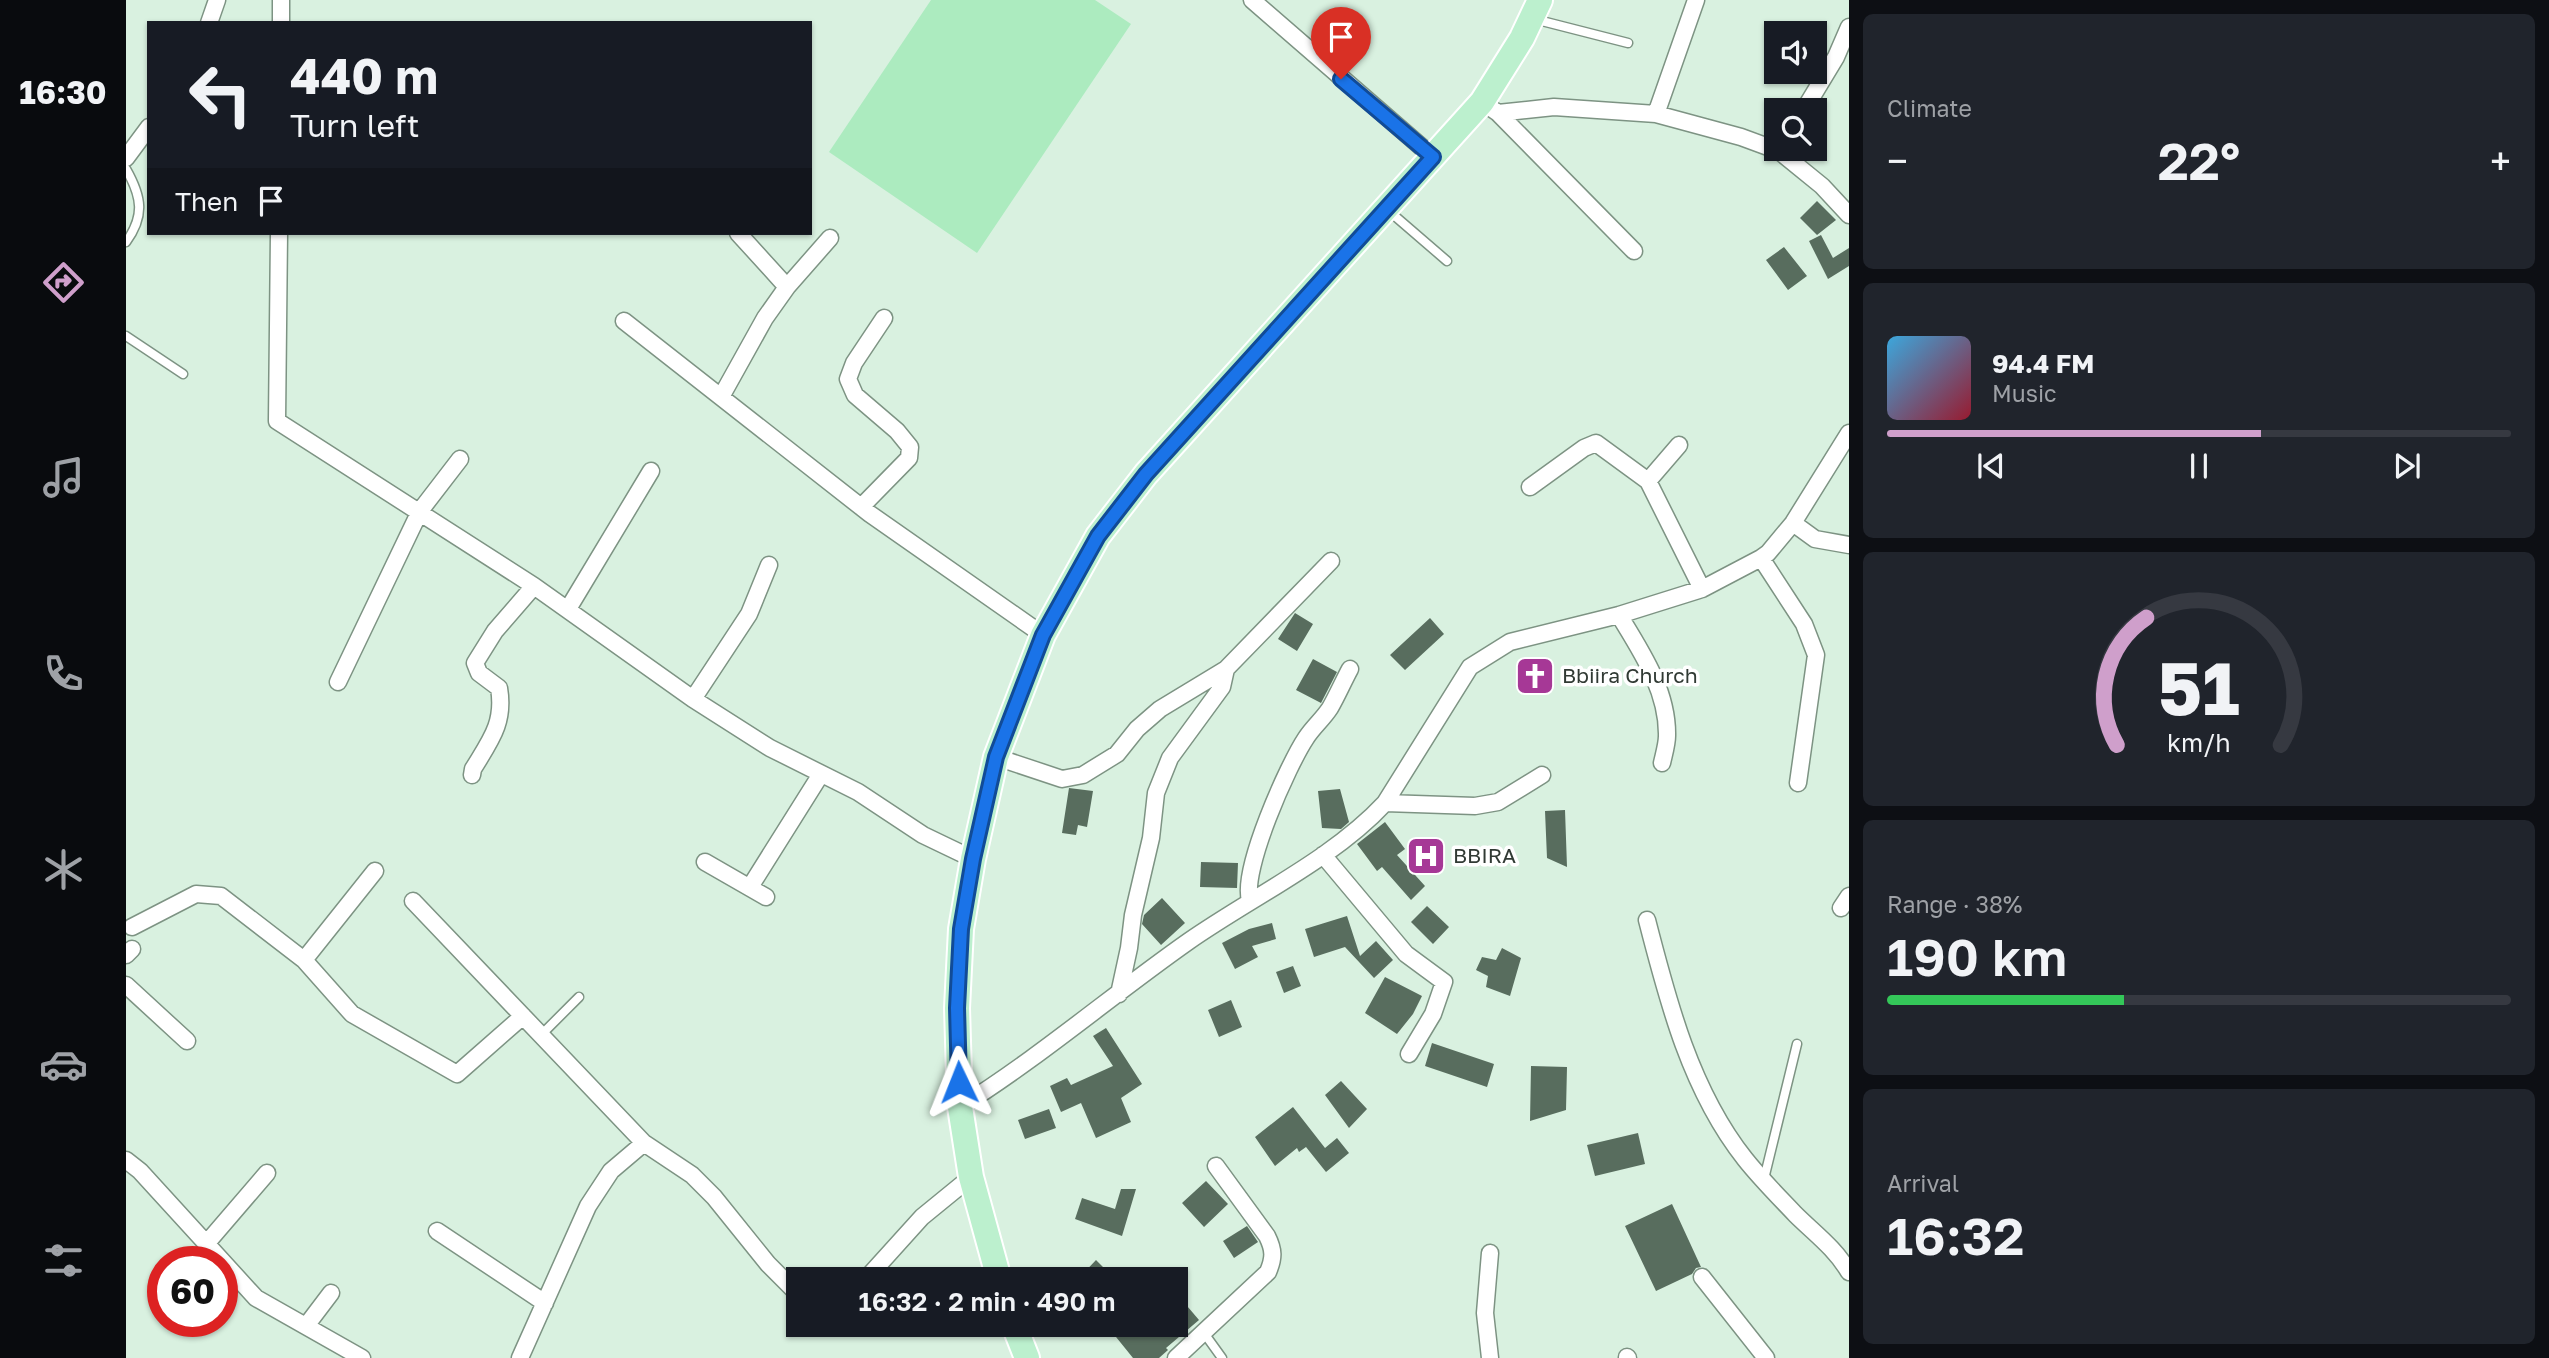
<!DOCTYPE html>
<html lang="en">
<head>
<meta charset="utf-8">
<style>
  body { margin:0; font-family:"Golos Text",sans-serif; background:#20242c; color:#f1f3f6; height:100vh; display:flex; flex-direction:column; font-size:26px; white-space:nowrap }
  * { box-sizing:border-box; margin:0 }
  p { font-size:23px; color:#9ea1a6 }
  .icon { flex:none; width:38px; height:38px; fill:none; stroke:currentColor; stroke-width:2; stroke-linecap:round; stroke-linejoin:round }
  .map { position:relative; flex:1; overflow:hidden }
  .side { display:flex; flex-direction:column; gap:14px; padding:14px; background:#0d0f14; width:700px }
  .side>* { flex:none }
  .banner { position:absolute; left:21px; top:21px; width:665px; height:214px; border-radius:0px; box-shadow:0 2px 5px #0004; background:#171b24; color:#f1f3f6; overflow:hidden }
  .tools { position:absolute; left:1638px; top:21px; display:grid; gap:14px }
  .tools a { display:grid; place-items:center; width:63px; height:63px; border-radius:0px; background:#171b24; box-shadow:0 2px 5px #0004; font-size:35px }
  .speed { position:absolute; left:21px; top:1246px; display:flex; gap:14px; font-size:35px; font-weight:700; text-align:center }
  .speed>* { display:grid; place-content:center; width:91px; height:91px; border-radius:50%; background:#171b24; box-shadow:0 2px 5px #0004; line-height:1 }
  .speed .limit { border:10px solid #d22; background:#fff; color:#111 }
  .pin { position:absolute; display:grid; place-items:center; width:60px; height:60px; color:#fff; margin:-72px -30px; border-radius:50% 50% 50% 0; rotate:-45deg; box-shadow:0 0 7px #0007 }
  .pin .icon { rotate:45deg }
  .me { position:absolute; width:77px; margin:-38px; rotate:358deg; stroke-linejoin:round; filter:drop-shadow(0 0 5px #0008) }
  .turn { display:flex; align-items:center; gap:24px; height:147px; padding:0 28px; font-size:32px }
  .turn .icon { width:91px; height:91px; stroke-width:2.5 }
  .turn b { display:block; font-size:49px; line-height:60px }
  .then { display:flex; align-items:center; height:66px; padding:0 28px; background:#0003; gap:14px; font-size:26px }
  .big { font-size:52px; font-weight:600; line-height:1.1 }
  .side .tile { flex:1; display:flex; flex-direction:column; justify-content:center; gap:10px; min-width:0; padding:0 24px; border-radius:10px; background:#20242c }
  .side .dial { align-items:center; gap:0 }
  .dial svg { height:182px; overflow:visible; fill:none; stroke:#363941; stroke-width:7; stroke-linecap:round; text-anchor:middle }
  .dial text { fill:#f1f3f6; stroke:none }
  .song { display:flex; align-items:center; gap:21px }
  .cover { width:84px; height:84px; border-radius:10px; background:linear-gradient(135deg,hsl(200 70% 55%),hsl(350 70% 35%)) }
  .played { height:7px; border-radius:4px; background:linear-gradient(90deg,#cf9fcb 60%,#363941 60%) }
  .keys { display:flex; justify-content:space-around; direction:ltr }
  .heat { display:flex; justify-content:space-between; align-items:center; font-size:38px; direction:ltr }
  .charge { height:10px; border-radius:5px; background:linear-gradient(90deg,#34c759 38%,#363941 0) }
  .trip { position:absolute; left:660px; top:1267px; width:402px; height:70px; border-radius:0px; background:#171b24; box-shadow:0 2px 5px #0004; font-weight:600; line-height:70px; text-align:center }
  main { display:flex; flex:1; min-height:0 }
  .dock { display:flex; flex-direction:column; width:126px; justify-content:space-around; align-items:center; background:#090b0e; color:#9ea1a6 }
  .dock .icon { width:49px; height:49px }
  .dock .on { color:#cf9fcb }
  .dock b { font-size:32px; color:#f1f3f6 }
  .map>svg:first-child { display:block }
</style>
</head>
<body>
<main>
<nav class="dock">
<b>16:30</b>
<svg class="icon on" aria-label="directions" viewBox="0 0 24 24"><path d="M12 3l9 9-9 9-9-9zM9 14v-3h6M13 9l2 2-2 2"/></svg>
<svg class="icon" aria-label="music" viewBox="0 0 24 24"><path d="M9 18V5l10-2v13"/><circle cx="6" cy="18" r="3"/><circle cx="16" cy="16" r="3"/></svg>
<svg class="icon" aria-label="phone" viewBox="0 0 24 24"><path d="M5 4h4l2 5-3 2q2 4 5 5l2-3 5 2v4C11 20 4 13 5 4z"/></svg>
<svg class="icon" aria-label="climate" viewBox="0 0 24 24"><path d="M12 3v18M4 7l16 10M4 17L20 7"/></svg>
<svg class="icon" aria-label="car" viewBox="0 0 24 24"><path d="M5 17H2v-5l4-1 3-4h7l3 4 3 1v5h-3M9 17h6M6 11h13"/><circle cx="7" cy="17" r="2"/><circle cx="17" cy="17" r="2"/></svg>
<svg class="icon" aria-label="filters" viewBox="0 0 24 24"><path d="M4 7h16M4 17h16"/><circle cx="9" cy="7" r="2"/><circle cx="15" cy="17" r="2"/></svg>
</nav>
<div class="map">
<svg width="1723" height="1358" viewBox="0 0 1723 1358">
  <rect width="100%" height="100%" fill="#d9f1e0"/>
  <!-- green -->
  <path fill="#acebbf" d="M805,0H969L1005,24L851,253L703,152Z"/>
  <!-- building -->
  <path fill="#586d5e" d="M1691,201L1710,220L1691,235L1674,218Z
    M1695,235L1707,258L1723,248V266L1702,279L1683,241Z
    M1658,247L1681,276L1662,290L1640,260Z
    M1169,613L1187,624L1171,651L1152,639Z
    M1304,618L1318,634L1279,670L1264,655Z
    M1187,659L1211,672L1195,703L1170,690Z
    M943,788L967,791L961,827L952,825L950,835L936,833Z
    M1214,789L1223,822L1215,829L1196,828L1192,791Z
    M1439,810L1441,867L1421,858L1419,811Z
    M1259,822L1279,849L1271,855L1299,886L1285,900L1256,867L1251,871L1231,844Z
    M1075,862L1112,863L1111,888L1074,887Z
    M1036,898L1059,923L1035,945L1016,924L1018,915Z
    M1301,906L1323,927L1307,944L1285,922Z
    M1221,916L1234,956L1250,941L1267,960L1248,978L1219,947L1188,957L1179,929Z
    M1146,923L1150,939L1126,946L1132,957L1109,969L1096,943L1123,929Z
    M1376,948L1395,958L1384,996L1360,987L1362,976L1350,970L1356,957L1370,960Z
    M1167,966L1175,986L1158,993L1150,972Z
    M1259,977L1296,996L1287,1014L1271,1034L1239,1013Z
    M1105,1000L1116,1027L1093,1037L1082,1010Z
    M980,1028L1016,1084L995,1098L1005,1122L970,1138L955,1103L935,1112L924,1086L941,1078L945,1085L987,1066L967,1036Z
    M1306,1043L1368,1064L1361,1087L1299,1066Z
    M1405,1066L1441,1067L1440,1110L1404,1121Z
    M1215,1081L1241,1109L1223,1128L1199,1095Z
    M1167,1107L1199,1148L1211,1138L1223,1153L1200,1172L1180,1147L1173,1152L1171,1148L1149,1166L1129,1137Z
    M923,1109L930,1128L899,1139L892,1120Z
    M1512,1133L1519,1164L1469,1176L1461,1145Z
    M1080,1181L1102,1204L1078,1227L1056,1203Z
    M995,1189H1010L996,1236L949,1219L956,1198L989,1209Z
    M1546,1204L1575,1267L1570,1268L1566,1274L1530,1291L1499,1226Z
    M1121,1226L1132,1242L1108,1258L1097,1241Z
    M970,1260L989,1279H952Z
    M1050,1293L1073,1320L1040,1348L1042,1350L1033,1358H1007L986,1332L994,1325H1050Z"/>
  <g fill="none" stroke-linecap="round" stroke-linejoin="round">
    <!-- lane casing -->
    <g stroke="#7d9383" stroke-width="11">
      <path id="lane" d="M1408,19L1502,43
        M0,169C16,197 19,216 0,242
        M1263,211L1321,261
        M0,336L57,374
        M415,1035L453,997
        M1638,1179L1671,1044
        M1078,1333L1096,1358"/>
    </g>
    <!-- street casing -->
    <g stroke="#7d9383" stroke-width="19">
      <path id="street" d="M1126,0L1307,157
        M83,23L91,0
        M155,23V0
        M1356,102L1372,113L1428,107L1530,114L1615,137L1653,151L1696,186L1723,215
        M1678,110L1710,57L1723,27
        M1372,113L1508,251
        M1530,114L1570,0
        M0,158L23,127
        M153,233L151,421L408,586L567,699L644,748L732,792L797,835L847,859
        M612,233L661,287
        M498,321L744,514L917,635
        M595,397L639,318L661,287L704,238
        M1522,481L1553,445
        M1404,487L1458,448L1470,443L1522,481L1576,589
        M735,507L783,458L784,447L771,431L729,395L722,379L728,363L758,318
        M1667,523L1689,539L1723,545
        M1635,558L1678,624L1690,655L1672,783
        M442,609L525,471
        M1493,615C1515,651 1542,691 1541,736C1541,744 1538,754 1536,763
        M212,682L294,511L334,459
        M567,699L623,614L643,565
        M870,757L936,779L957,775L991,754L1011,729L1034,709L1100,669L1205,561
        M346,775L347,769C364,741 379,723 373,688L353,673L349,663L369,631L408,586
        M1259,803L1349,806L1372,802L1416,775
        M1197,855L1280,954L1318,982L1307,1014L1283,1054
        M579,862L640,897
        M624,887L695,774
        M1124,900C1115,870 1162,765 1180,738C1187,727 1197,719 1204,708C1211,696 1217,682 1224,669
        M287,901L518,1143L566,1175L588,1197L642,1264L672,1294
        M1715,908L1723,896
        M1521,920C1542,1002 1565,1091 1619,1159C1634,1178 1652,1196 1669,1214C1688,1233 1709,1248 1723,1272
        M6,927L70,894L95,896L178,960L226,1014L331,1074L397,1016
        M0,955L6,949
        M178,960L249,871
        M0,985L61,1041
        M993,994L1003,948L1007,915L1025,838L1030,793L1044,758L1096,687L1100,669
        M834,1107C914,1057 986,995 1063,941C1126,897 1207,859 1259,803L1344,667L1384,642L1493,615L1576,589L1635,558L1642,553L1667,523L1723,433
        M0,1160L14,1171L130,1298L236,1358
        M311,1231L419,1303
        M80,1244L141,1173
        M1364,1253L1359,1313L1364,1358
        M1576,1277L1640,1358
        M740,1279L796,1217L845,1177
        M180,1326L205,1293
        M1501,1357L1502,1358
        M394,1358L462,1206L485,1171L518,1143
        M1050,1358L1142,1272C1148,1258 1148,1250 1141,1236L1090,1166"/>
    </g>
    <!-- primary casing -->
    <g stroke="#fff" stroke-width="28">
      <path id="primary" d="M873,1279L845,1177L834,1107L831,1008L835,929L847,859L870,757L917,635L972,536L1020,474L1356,102L1396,38L1414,0
        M888,1325L901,1358"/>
    </g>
    <!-- lane -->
    <use href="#lane" stroke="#fff" stroke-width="8"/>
    <!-- street -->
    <use href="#street" stroke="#fff" stroke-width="16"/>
    <!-- primary -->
    <use href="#primary" stroke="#bcf0ce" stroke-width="24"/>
  </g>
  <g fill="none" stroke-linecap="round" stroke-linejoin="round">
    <!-- route casing -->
    <g stroke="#114b97" stroke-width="18">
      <path id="route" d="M833,1082L831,1008L835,929L847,859L870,757L917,635L972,536L1020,474L1307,157L1215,79"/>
    </g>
    <!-- route -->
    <use href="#route" stroke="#1a73e8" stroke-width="12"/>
  </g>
  <!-- icons -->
  <defs>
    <g id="church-square" transform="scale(2.0125)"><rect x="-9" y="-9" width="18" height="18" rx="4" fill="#a63896" stroke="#fff"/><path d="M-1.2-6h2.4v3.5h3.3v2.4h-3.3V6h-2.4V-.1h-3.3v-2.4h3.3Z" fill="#fff"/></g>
    <g id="hospital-square" transform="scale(2.0125)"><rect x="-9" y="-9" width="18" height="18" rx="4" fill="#a63896" stroke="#fff"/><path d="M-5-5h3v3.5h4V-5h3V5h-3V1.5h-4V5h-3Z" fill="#fff"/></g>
  </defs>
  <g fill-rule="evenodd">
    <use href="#church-square" x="1409" y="676"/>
    <use href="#hospital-square" x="1300" y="856"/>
  </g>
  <g text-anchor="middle" stroke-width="7" stroke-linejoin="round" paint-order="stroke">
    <!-- poi labels -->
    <g font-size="21" fill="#313a34" stroke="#fff" text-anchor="start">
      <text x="1436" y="683">Bbiira Church</text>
      <text x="1327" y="863">BBIRA</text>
    </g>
  </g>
</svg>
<div class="tools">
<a><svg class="icon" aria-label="sound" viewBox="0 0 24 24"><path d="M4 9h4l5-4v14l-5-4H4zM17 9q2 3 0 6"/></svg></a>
<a><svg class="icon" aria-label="search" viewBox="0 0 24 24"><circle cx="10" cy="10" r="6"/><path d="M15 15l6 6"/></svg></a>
</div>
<div class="speed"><div class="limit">60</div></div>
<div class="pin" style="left:1215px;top:79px;background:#d93025"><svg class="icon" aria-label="arrive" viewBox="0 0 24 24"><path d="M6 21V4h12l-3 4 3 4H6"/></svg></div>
<svg class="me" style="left:833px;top:1082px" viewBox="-20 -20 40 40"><path d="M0-17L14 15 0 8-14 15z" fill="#1a73e8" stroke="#fff" stroke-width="4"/></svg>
<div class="trip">16:32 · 2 min · 490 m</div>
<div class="banner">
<div class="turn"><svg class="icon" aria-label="left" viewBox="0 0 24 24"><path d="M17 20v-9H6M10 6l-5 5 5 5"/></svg><div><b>440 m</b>Turn left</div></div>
<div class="then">Then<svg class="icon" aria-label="arrive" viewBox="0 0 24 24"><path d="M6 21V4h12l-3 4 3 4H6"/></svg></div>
</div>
</div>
<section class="side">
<div class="tile"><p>Climate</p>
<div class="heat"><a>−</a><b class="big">22°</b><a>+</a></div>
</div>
<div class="tile">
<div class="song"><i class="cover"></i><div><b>94.4 FM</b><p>Music</p></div></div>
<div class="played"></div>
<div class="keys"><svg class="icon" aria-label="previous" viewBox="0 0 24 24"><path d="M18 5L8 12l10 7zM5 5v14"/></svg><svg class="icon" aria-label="pause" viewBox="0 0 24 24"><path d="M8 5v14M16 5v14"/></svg><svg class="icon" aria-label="next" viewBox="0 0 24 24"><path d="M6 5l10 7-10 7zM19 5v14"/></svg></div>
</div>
<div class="tile dial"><svg viewBox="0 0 100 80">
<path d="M14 69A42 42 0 1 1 86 69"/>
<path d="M14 69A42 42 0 0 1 27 13" stroke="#cf9fcb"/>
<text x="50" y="56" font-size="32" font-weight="700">51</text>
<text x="50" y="72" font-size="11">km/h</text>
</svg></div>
<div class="tile"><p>Range · 38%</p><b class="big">190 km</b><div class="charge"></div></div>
<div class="tile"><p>Arrival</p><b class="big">16:32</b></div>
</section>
</main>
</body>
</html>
